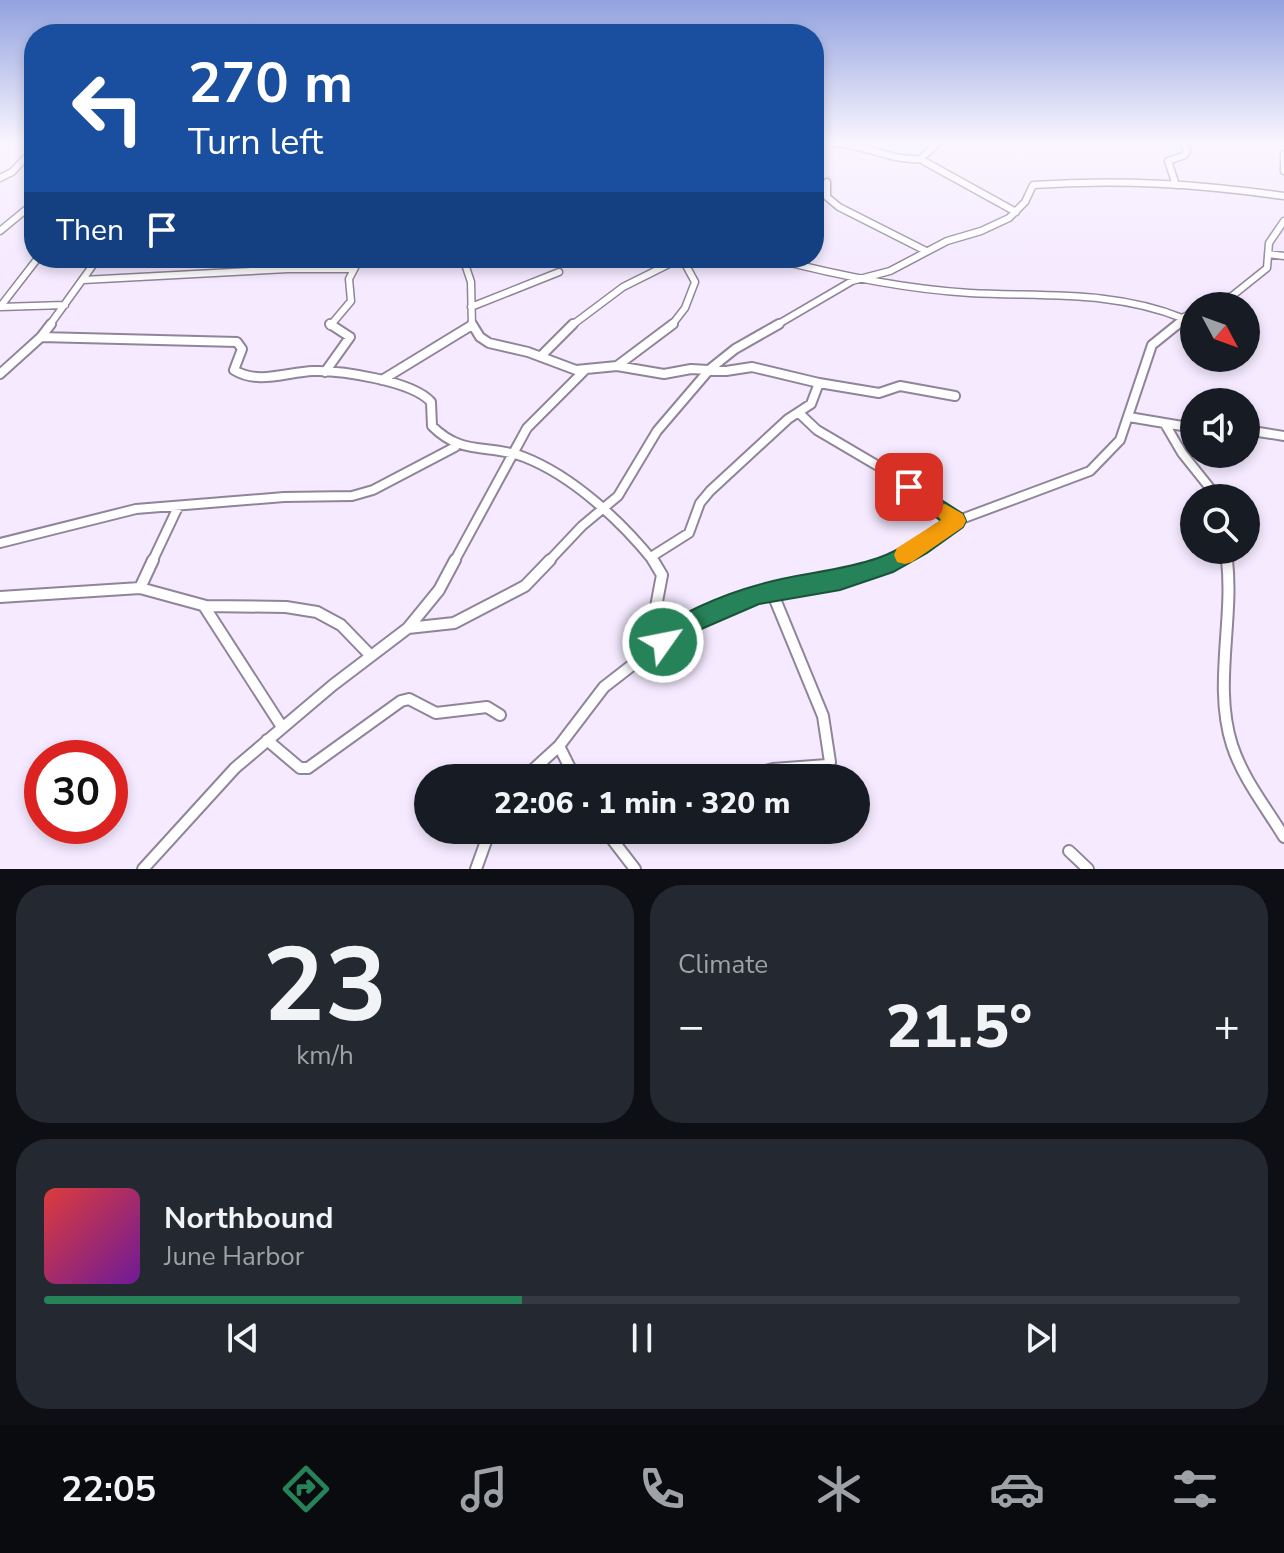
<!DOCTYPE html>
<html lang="en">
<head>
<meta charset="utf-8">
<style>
  body { margin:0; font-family:"Nunito Sans",sans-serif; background:#242831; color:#f1f3f6; height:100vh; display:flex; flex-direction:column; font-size:30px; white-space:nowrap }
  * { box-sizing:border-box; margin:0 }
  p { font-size:26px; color:#9ea1a6 }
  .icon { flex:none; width:44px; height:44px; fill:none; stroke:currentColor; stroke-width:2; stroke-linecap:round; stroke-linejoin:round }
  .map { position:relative; height:869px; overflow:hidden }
  .side { display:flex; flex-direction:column; gap:16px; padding:16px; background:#0d0f14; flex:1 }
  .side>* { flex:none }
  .hud { position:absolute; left:24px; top:24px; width:800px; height:244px; border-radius:32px; box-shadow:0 4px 12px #0003; background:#1a4fa0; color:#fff; overflow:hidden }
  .needle { width:52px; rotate:131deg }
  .tools { position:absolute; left:1180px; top:292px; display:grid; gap:16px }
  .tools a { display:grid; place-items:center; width:80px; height:80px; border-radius:50%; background:#171b24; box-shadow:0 4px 12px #0003; font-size:40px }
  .speed { position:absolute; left:24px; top:740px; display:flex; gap:16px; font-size:40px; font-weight:700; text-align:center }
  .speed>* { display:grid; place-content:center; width:104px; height:104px; border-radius:50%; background:#171b24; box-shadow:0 4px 12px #0003; line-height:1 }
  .speed .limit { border:12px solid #d22; background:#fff; color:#111 }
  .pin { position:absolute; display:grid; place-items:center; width:68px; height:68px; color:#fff; margin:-34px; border-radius:16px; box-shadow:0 4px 12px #0006 }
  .me { position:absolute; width:88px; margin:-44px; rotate:57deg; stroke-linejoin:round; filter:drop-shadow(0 0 6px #0008) }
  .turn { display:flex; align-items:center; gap:28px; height:168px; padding:0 32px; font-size:36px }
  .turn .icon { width:104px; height:104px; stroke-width:2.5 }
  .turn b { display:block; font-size:56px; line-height:68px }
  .then { display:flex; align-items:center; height:76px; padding:0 32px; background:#0003; gap:16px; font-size:30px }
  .big { font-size:60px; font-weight:800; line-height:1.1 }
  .side .tile { flex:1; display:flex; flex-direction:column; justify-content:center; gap:12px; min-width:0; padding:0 28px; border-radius:32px; background:#242831 }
  .side .dial { align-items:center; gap:0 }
  .dial b { font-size:104px; line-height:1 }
  .song { display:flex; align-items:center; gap:24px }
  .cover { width:96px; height:96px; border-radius:12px; background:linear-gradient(135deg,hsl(0 70% 55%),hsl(280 70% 35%)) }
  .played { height:8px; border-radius:4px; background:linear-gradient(90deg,#268258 40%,#363941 40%) }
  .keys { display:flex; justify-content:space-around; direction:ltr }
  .heat { display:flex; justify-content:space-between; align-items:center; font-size:44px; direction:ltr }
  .side .tiles { flex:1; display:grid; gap:16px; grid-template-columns:1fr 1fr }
  .tile:last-child { grid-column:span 2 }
  .trip { position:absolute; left:414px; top:764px; width:456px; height:80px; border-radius:40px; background:#171b24; box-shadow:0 4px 12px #0003; font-weight:800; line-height:80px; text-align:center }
  .tabs { display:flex; height:128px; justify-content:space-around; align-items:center; background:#090b0e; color:#9ea1a6 }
  .tabs .icon { width:56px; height:56px }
  .tabs .active { color:#268258 }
  .tabs b { font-size:36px; color:#f1f3f6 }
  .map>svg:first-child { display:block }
</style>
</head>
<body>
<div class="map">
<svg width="1284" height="869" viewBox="0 0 1284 869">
  <rect width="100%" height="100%" fill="#f5eaff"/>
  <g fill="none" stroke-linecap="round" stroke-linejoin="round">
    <!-- minor-far2 casing -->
    <g stroke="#908598" stroke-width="9">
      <path id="minor-far2" d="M836,143C864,145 892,161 920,159L1016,212
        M1284,154V171
        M920,159L938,143
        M0,178L12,172L34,149
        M827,182V197L839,207L926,251
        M1176,185L1168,161L1185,155L1187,151L1183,143
        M0,231L34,203
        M1268,254L1284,256
        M463,258L471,282L472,326
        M771,258C836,275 903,289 970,293C1043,297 1113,290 1182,318
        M83,280L288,269H353
        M1206,306L1232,296L1267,268L1269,243L1284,221
        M0,307L65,305
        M0,307L38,258
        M471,307L559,272
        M49,326L98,258
        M330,326L351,301L349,279L360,258
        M571,326L623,287L681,258
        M671,326L685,308L695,282L682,258
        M775,326L852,281L890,271L947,241L981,231L1009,218L1025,202L1033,185C1119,179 1198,184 1284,196
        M1177,326L1182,318L1194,312"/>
    </g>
    <!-- minor-far1 casing -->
    <g stroke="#908598" stroke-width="12">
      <path id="minor-far1" d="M472,324L480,337L489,343L528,352L576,370L617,366L664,374L691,369L726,371L752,367L819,383L811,404L788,419L710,491L700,503L689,533L651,557
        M41,337L237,342L242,349L234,370C258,385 287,372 313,371C340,370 413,381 431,402L432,426C463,457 488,443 524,457C573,476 622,522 654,562
        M541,356L573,324
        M617,366L673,324
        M325,372L350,337L330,324
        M0,374L41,337L51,324
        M382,380L472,325
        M819,383L879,393L900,386L955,396
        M799,413L817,430L890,473L956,521
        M1129,417L1194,428
        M1165,424L1182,453L1218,498
        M1246,430L1284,436
        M0,543L136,509L284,497L352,496L373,490L455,447
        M1226,550L1227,562
        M152,562L178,507
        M454,562L527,428L585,370
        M548,562L582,526L618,496L657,431L710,369L735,349L779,324
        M892,562L920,547L956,521L1090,471L1120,440L1152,345L1178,324"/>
    </g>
    <!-- minor casing -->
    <g stroke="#908598" stroke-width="14">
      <path id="minor" d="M153,560L140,588L206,606L286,607L317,612L341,625L371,656
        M653,560L662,575L655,612L663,642
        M1227,560C1234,621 1213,686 1232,745C1243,779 1266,807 1284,837
        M0,597L140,588
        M204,606L282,727
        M408,628L454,623L525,586L550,560
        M267,740L300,768H308L401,701L409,699L436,713L487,707L500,715
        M559,746L575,778
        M524,778L559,746L604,687L684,625L758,595L840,580L895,560
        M740,778L773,769L827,765L830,762L823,716L772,592
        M605,830L635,869
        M1069,851L1088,869
        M143,869L235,768L333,685L408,628L439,590L455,560
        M476,869L490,830"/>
    </g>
    <!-- minor-far2 -->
    <use href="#minor-far2" stroke="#fff" stroke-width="6"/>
    <!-- minor-far1 -->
    <use href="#minor-far1" stroke="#fff" stroke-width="8"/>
    <!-- minor -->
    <use href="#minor" stroke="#fff" stroke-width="10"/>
  </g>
  <!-- sky -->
  <linearGradient id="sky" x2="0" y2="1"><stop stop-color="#92a2df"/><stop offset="0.54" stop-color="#faf6ff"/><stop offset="1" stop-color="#faf6ff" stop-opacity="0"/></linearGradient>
  <rect width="1284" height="265" fill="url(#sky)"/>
  <!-- route -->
  <path fill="#268258" stroke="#195439" stroke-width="2" d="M909,479L963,514L966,521L963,527L927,553L893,572L840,590L759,604L692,633L663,653L655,649L652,642C662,617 732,592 758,585C797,573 838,572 878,558C901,550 921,535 941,521L903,492L900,487L903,481Z"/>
  <!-- slow -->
  <path fill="#f59e0b" d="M945,504L963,514L966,521L963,527L912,562L905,564L897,562L894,555L897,548L941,520L935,512L938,506Z"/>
</svg>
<div class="tools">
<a><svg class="needle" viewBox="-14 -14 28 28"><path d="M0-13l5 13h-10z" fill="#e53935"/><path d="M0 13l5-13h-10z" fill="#9ea1a6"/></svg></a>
<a><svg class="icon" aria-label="sound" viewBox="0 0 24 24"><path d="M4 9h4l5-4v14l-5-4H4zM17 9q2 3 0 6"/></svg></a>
<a><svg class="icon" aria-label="search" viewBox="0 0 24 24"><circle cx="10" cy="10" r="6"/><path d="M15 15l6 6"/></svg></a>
</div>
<div class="speed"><div class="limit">30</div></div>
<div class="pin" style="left:909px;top:487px;background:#d93025"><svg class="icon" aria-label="arrive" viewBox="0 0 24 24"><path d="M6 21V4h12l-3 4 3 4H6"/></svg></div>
<svg class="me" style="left:663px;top:642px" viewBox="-20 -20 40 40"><circle r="17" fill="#268258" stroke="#fff" stroke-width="3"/><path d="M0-11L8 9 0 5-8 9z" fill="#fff"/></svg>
<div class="trip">22:06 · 1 min · 320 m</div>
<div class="hud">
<div class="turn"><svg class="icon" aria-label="left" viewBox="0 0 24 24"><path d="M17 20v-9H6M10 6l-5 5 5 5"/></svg><div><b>270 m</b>Turn left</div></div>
<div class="then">Then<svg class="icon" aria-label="arrive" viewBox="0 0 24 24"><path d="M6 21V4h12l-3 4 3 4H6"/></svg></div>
</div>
</div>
<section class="side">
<div class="tiles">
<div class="tile dial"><b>23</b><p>km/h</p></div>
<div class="tile"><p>Climate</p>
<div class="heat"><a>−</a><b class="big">21.5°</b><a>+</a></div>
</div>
<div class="tile">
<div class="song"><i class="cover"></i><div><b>Northbound</b><p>June Harbor</p></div></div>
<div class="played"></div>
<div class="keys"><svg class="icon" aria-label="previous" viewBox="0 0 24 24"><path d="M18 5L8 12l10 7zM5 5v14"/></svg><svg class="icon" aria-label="pause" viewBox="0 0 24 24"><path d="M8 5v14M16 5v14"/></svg><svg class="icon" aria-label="next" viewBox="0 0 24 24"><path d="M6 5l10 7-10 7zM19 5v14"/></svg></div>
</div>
</div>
</section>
<nav class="tabs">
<b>22:05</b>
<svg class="icon active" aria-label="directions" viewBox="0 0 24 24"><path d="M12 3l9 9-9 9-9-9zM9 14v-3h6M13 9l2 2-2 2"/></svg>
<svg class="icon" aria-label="music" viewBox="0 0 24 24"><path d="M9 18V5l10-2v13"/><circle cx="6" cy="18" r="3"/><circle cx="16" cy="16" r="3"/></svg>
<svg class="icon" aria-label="phone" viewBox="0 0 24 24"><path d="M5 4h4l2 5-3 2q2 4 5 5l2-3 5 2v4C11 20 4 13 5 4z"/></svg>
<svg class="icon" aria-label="climate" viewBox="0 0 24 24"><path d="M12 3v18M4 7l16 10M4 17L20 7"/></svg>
<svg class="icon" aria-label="car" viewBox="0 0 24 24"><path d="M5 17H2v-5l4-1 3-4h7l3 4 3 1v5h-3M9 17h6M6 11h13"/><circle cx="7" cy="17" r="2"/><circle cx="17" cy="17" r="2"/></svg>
<svg class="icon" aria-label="filters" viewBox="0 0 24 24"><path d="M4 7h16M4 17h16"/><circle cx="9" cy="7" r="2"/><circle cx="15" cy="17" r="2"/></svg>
</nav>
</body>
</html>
